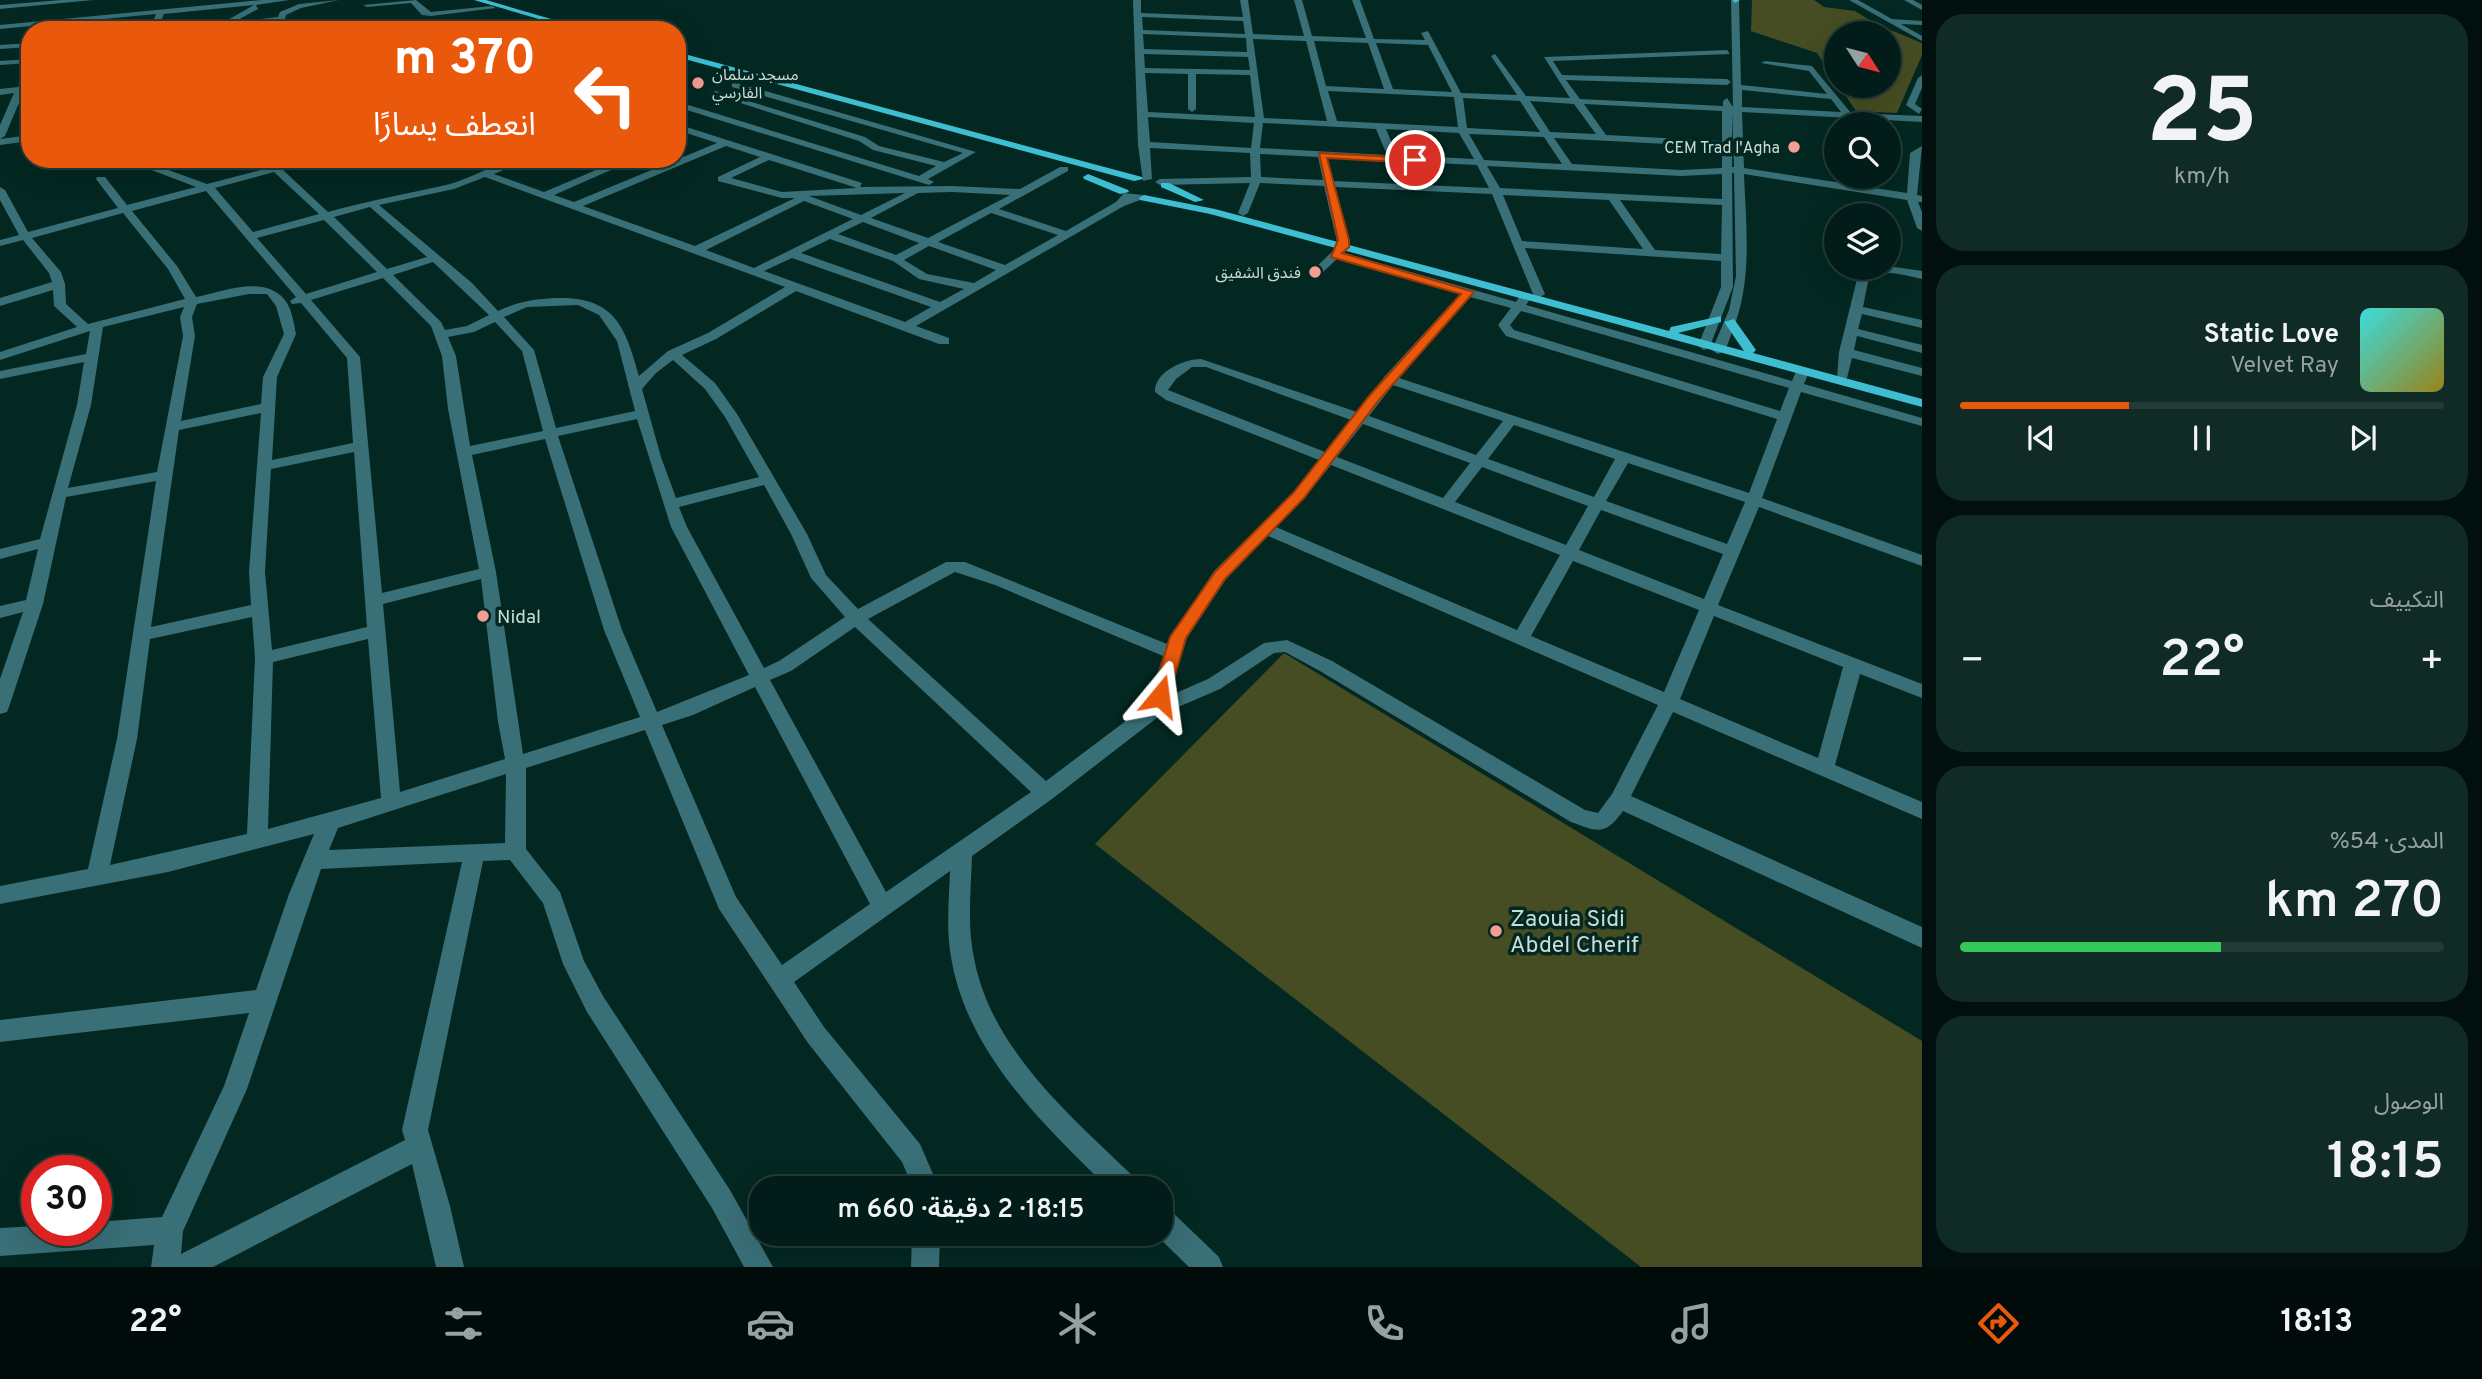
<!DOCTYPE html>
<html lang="ar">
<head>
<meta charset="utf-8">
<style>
  body { margin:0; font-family:Overpass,"Noto Sans Arabic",sans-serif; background:#102a26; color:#f1f3f6; direction:rtl; height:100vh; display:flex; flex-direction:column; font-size:26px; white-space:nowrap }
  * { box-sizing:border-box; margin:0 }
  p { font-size:23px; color:#96a2a2 }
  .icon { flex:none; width:38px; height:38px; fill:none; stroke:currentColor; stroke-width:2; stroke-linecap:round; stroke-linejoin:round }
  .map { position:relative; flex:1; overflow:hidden; direction:ltr }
  .panel { display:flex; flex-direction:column; gap:14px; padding:14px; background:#01100e; width:560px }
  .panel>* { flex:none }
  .hud { position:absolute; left:21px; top:21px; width:665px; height:147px; border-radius:28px; box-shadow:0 7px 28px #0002,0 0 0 2px #233b38; direction:rtl; background:#ea580c; color:#fff; overflow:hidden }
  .needle { width:46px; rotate:126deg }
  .buttons { position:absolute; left:1824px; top:21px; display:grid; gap:14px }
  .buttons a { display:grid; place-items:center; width:77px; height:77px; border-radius:50%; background:#021d19; box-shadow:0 7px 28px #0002,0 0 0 2px #233b38; font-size:35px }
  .speed { position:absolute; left:21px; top:1155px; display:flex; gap:14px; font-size:35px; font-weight:700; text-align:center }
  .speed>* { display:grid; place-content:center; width:91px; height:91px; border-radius:50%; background:#021d19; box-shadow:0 7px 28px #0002,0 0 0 2px #233b38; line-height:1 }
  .speed .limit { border:10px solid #d22; background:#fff; color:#111 }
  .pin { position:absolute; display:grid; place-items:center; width:60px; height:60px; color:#fff; margin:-30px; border:4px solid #fff; border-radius:50%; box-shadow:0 2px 7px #0007 }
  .me { position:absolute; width:77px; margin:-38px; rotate:16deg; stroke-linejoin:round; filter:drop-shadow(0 0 5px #0008) }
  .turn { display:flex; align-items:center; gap:24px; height:147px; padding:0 35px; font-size:32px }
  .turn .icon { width:91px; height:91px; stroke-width:2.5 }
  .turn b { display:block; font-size:49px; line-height:60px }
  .big { font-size:52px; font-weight:600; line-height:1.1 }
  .panel .tile { flex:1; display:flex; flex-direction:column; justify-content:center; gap:10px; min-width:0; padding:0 24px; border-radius:28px; background:#102a26 }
  .panel .dial { align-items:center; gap:0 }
  .dial b { font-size:91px; line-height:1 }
  .song { display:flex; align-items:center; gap:21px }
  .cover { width:84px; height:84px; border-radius:10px; background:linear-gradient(135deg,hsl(180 70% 55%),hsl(50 70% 35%)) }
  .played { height:7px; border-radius:4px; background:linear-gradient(90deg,#ea580c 35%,#233b38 35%) }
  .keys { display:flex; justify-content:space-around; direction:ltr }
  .heat { display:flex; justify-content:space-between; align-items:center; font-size:38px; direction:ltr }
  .charge { height:10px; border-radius:5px; background:linear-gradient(90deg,#34c759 54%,#233b38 0) }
  .trip { position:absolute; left:749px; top:1176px; width:424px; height:70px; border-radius:28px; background:#021d19; box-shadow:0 7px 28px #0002,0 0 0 2px #233b38; font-weight:600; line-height:70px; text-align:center; direction:rtl }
  .dock { display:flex; height:112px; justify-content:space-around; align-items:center; background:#010c0a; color:#96a2a2 }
  .dock .icon { width:49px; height:49px }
  .dock .on { color:#ea580c }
  .dock b { font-size:32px; color:#f1f3f6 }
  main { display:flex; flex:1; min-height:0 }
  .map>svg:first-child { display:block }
</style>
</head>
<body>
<main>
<section class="panel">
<div class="tile dial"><b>25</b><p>km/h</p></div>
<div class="tile">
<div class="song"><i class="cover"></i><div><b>Static Love</b><p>Velvet Ray</p></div></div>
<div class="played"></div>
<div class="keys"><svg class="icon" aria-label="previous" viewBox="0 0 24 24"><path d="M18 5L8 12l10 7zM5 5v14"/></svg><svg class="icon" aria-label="pause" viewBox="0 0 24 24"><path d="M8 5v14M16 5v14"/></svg><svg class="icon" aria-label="next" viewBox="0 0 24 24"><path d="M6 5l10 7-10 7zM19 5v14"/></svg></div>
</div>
<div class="tile"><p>التكييف</p>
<div class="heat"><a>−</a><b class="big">22°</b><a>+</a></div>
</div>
<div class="tile"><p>المدى · 54%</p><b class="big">270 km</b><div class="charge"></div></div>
<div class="tile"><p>الوصول</p><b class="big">18:15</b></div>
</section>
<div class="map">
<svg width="1922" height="1267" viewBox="0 0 1922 1267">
  <rect width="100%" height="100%" fill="#032721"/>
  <!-- green -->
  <path fill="#464d22" d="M1752,0H1814L1824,7L1855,11L1876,24L1922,43V55L1897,113L1856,111L1839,86H1888V33H1836V81L1817,53L1751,31Z
    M1284,653L1922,1041V1267H1641L1095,844Z"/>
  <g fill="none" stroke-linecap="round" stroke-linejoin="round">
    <!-- minor -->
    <path fill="#396f77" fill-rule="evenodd" d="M61,0H93L0,9V5Z
      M262,0H289L256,5L258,9L234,22L278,17L280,12L299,4L339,0L301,8L286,15L283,30H275L277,22L210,30L254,5L164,14L157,30H149L156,14L0,29V25Z
      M416,0L431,12L492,6L496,8L431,16L422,15L411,3L367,7L363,5Z
      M1133,0H1141V13L1243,17L1240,0H1248L1253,34L1304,36L1294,0H1302L1312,36L1366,38L1352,0H1360L1374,39L1425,40L1421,33L1428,31L1461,93L1517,95L1491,56L1495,54L1526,96L1570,98L1544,57L1727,50L1730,54L1553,61L1562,75L1727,79L1731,82L1727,85L1566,80L1580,99L1723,106V101L1727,98L1733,107L1731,0H1739L1741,85L1827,94L1809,71L1761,63L1765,61L1812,66L1851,113L1922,116V122L1742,112L1744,168L1907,193L1910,153L1922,146L1917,195L1922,196V202H1918L1922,212V231L1917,228L1907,200L1744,174C1746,228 1753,281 1732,332C1729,340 1727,351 1718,354L1712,350L1729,310L1736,276L1734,173H1732L1733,287L1710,346L1704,350L1698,346L1721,287V261L1525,248L1545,294L1539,298L1533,294L1492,194L1335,187L1350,247L1344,253L1516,302L1520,296H1528L1530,299L1526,305L1792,381L1797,369H1807L1809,372L1804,384L1922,418V426L1801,392L1762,498L1922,555V566L1759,507L1718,605L1922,684V698L1860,674L1835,765L1922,802V819L1673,712L1631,796L1922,927V948L1623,811C1605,836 1598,832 1571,822L1320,671L1285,652L1274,653L1220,689L1162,714L1052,799L972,856C971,889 967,925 974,958C991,1050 1072,1117 1136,1179L1140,1188H1108C1042,1123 967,1053 951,957C946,929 949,899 950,871L794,982L824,1027L920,1144L939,1188H913L902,1162L808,1043L719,909L645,730L526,768V849L560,892L584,961L603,996L730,1190L773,1267H744L712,1208L587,1012L563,964L543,903L510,860L483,861L428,1130L450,1206L464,1267H436L412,1164L213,1267H151L154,1245L0,1256V1228L37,1226V1230H96V1222L162,1217L224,1086L249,1013L0,1042V1020L256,990L289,894L314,834L168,872L0,904V886L88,869L117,739L156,481L66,497L43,604L9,707L7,712L0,714V679L23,612L0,618V606L26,600L38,549L0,559V549L40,539L77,405L84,362L0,379V371L86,354L90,331L0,360V352L77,327L54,306L53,290L0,306V298L52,282L49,273L23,240L0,246V240L19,235L0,200V187L5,190L28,232L118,208L96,179L97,177H105L127,205L196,187L123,159H138L207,184L265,169L240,159C253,159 264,165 275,166C286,166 303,159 317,159L283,170L328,212C367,201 406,194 446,185C474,178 499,159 529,159L494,174L544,192L622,159H636L554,195L574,202L717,143L677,130V124L862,183L860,187L952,186L1020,189L1060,167H1068V171L999,209L1066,231L1116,202L1124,193L1143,195V199L1124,206L916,326L949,338V344H939L796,291L716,339L682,355L715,383L737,414L807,534L826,575L858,609L946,562H965L1167,644L1214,571L1294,492L1319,460L1166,400L1155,392C1154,372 1184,359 1201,359L1357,412L1385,376L1460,294L1338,258L1322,273H1314V269L1338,246L1324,186L1260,183L1248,213L1243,216L1238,213L1250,183L1160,185L1155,182L1160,179L1251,177L1250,153L1150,148L1152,179L1143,181L1138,145ZM1142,17L1243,21L1245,34L1143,30ZM1143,34L1246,38L1247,52L1144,49ZM1253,39L1306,41L1327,121L1264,118ZM1314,41L1368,43L1384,89L1326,86ZM1376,43L1428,45L1452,92L1393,89ZM1144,54L1248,57L1250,70L1145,68ZM1145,73L1188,74V109L1192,112L1196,109V74L1250,75L1255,117L1148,112ZM1742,90L1831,99L1841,112L1742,107ZM1328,91L1454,97L1458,127L1337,121ZM1463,98L1520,101L1540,132L1467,128ZM1530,101L1574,104L1596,134L1550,132ZM1584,104L1722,111V141L1606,135ZM1732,112L1734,167H1732ZM1148,117L1254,123L1251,148L1150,142ZM1263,123L1376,129L1387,155L1260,148ZM1386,129L1459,133L1474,159L1397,155ZM1469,134L1544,137L1562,164L1484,160ZM1554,138L1722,147V168L1681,170L1572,164ZM726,146L760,157L718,177V181L782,198H795L695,246L583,206ZM1260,154L1318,157L1323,180L1261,177ZM1327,158L1477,165L1489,188L1333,181ZM769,160L854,187L856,188L782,192L731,178ZM1487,166L1681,176L1722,174V199L1500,188ZM274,172L319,214L253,232L215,188ZM485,177L785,287L708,333L668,351L639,376C625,325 614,296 555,298C533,299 518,302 498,311L472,283L379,205L454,189ZM206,191L296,297L290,301L292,304L301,303L347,358L353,443L272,460L277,377L296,334C294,324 292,311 287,303C268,273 224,291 196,297L177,266L132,211ZM952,192L1010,195L928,238L871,218L918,193ZM905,193L861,215L809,196ZM1503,195L1609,200L1643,249L1522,241ZM1620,200L1722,205L1721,254L1655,250ZM804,201L853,219L754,268L706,250ZM370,207L427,257L387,269L334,217ZM123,213L168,269L185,299L88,324L66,304L65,284L61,272L32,238ZM991,213L1058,235L1005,265L938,242ZM324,220L377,272L306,294L257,238ZM863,222L919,243L896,255L838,234ZM830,239L893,261L919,279L964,289L940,302L801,253ZM929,246L996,270L974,283L927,274L904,260ZM792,258L931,307L905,322L764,271ZM433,262L489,315L467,326L445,330L441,322L393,275ZM383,278L431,326L442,356L448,409L479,569L382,593L360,357L311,300ZM249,294H267L276,306L284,334L263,377L261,404L181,421L195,336L192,317L197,304ZM1470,297L1511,308L1498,325L1506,336L1777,419L1749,493L1399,378ZM578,305L599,315L617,341L635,411L556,428L534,350L504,317L527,307ZM184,307L180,317L183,336L157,472L68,488L91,405L103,327ZM1521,311L1789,388L1780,411L1514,330L1510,325ZM495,322L522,351L543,431L470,446L456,356L448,337L474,332ZM673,360L705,389L725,417L759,477L676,498L661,457L642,389L656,373ZM1192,367H1206L1351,420L1325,452L1168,390L1176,379ZM1393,385L1503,421L1476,455L1369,416ZM261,413L249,572L251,605L151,627L179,430ZM637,419L671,527L749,675L657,712L622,630L558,436ZM1363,424L1470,463L1443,498L1337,457ZM1514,425L1615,459L1594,497L1488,459ZM545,439L604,630L640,717L523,754L496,572L472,455ZM354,452L367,627L272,650L265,572L271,469ZM1628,463L1745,502L1727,544L1606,501ZM1331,465L1560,555L1517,630L1276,527L1304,498ZM1482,467L1588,506L1566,545L1455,502ZM764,485L791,534L811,578L845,617L779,661L764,668L687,527L679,507ZM1601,510L1723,554L1704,599L1579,550ZM1268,536L1658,705L1612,794L1598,813L1585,810L1332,661L1287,640L1264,643L1208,679L1169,696L1187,638L1226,579ZM1573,561L1699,610L1664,692L1531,636ZM955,572L995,585L1163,656L1147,705L1046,781L868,619ZM481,579L498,722L505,759L400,792L383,604ZM1714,616L1843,667L1818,758L1680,699ZM252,617L255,658L247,834L110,865L137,739L150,639ZM855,627L1031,792L886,892L770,680L791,671ZM368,639L381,798L268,829L273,662ZM755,687L870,904L782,965L736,897L662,725L693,715ZM506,774L505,843L329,850L338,828ZM462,862L402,1130L405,1140L181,1254L183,1231L247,1089L321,869Z
      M1849,0H1858L1892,19L1922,21V25L1901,24L1922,36V41Z
      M1904,0H1913L1922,5V10Z
      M365,25L368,29L331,30L335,28Z
      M30,43V47L0,49V45Z
      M30,59V63L0,65V61Z
      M1922,75V88L1915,104L1922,109L1919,114L1906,105L1918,78Z
      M27,77H30V91H24L5,136L0,139V125L14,93L0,95V89L18,87Z
      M732,83H738L976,152L928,179L934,182L929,185L677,107V103H682L919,176L936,166L873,150L859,141L709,93L716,91L865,137L879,146L944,162L963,153L732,87Z
      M30,135V141L0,145V139Z
      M1888,266L1922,271V279C1905,276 1885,268 1869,277L1863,307L1922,320V328L1862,314L1858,329L1922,345V353L1857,336L1854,350L1922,368V376L1852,358L1847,378H1837L1839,352L1858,275L1866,269Z
      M1160,1207L1170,1210L1219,1257L1223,1267H1189L1155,1234H1160Z
      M912,1234H940L939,1267H911Z"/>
    <!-- major -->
    <path fill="#3ebed0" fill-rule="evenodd" d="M474,0H486L589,30H576Z
      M1732,0H1740L1735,3Z
      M677,52L1142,177L1143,179L1134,181L677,57Z
      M1088,174L1128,190L1129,192L1120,194L1084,179L1083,177Z
      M1161,183H1169L1204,200L1195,202L1161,187Z
      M1144,195L1215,209L1669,331L1671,327L1721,316V322L1678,333L1744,351L1724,322L1734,319L1756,350L1753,353L1922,399V407L1210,214L1140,200L1139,198Z"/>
  </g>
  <!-- route -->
  <path fill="#ea580c" stroke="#983908" stroke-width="2" d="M1319,153L1418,158L1415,163L1327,158L1349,240V247L1342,253L1474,292L1379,400L1304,498L1225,579L1186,638L1169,696L1160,703L1152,696L1170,637L1215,572L1294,492L1370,395L1461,294L1331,257L1338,240Z"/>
  <!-- markers -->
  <g fill="#f59c93" stroke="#032721" stroke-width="2.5">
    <circle cx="698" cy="83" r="7"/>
    <circle cx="1794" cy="147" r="7"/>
    <circle cx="1315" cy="272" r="7"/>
    <circle cx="483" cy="616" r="7"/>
    <circle cx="1496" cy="931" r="7"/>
  </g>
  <g text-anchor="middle" stroke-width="7" stroke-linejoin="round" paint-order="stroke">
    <!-- far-poi labels -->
    <g font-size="16" fill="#c9dcd7" stroke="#032721" text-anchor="end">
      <text x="712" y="80" text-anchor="start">مسجد سلمان<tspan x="712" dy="18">الفارسي</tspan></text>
      <text x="1780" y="153">CEM Trad l'Agha</text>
      <text x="1301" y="278">فندق الشفيق</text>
    </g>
    <!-- poi labels -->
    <g font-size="19" fill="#c9dcd7" stroke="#032721" text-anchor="start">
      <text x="497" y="623">Nidal</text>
    </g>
    <!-- near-poi labels -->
    <g font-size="23" fill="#c9dcd7" stroke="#032721" text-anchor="start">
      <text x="1510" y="926">Zaouia Sidi<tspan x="1510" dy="26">Abdel Cherif</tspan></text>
    </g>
  </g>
</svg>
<div class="buttons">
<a><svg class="needle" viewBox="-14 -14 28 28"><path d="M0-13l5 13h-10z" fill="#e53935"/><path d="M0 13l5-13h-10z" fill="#96a2a2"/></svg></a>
<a><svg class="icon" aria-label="search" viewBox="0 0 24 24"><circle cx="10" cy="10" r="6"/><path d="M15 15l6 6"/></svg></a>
<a><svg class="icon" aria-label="layers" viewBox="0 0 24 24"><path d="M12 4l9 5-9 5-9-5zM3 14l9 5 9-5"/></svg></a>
</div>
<div class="speed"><div class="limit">30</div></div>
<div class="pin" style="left:1415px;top:160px;background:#d93025"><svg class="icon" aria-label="arrive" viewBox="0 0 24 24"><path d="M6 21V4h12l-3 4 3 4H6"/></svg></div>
<svg class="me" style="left:1160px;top:696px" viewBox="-20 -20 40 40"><path d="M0-17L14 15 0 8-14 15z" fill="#ea580c" stroke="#fff" stroke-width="4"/></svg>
<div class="trip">18:15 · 2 دقيقة · 660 m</div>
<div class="hud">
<div class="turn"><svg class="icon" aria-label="left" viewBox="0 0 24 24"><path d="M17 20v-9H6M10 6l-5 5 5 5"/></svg><div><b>370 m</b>انعطف يسارًا</div></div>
</div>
</div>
</main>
<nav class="dock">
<b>18:13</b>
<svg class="icon on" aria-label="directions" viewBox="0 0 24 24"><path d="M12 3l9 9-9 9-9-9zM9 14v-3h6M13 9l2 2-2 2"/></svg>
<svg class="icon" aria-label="music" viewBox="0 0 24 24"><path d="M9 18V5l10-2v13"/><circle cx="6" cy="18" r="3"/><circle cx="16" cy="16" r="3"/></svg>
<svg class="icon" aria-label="phone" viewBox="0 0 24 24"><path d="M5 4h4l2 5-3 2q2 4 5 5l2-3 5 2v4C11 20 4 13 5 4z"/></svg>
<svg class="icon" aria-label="climate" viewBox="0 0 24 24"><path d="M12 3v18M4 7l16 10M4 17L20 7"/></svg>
<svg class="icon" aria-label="car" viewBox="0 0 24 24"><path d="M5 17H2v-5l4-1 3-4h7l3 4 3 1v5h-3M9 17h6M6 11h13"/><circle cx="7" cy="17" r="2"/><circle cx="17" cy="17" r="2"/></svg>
<svg class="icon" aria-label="filters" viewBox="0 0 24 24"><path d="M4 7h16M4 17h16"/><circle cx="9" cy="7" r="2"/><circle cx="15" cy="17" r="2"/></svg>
<b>22°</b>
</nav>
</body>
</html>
